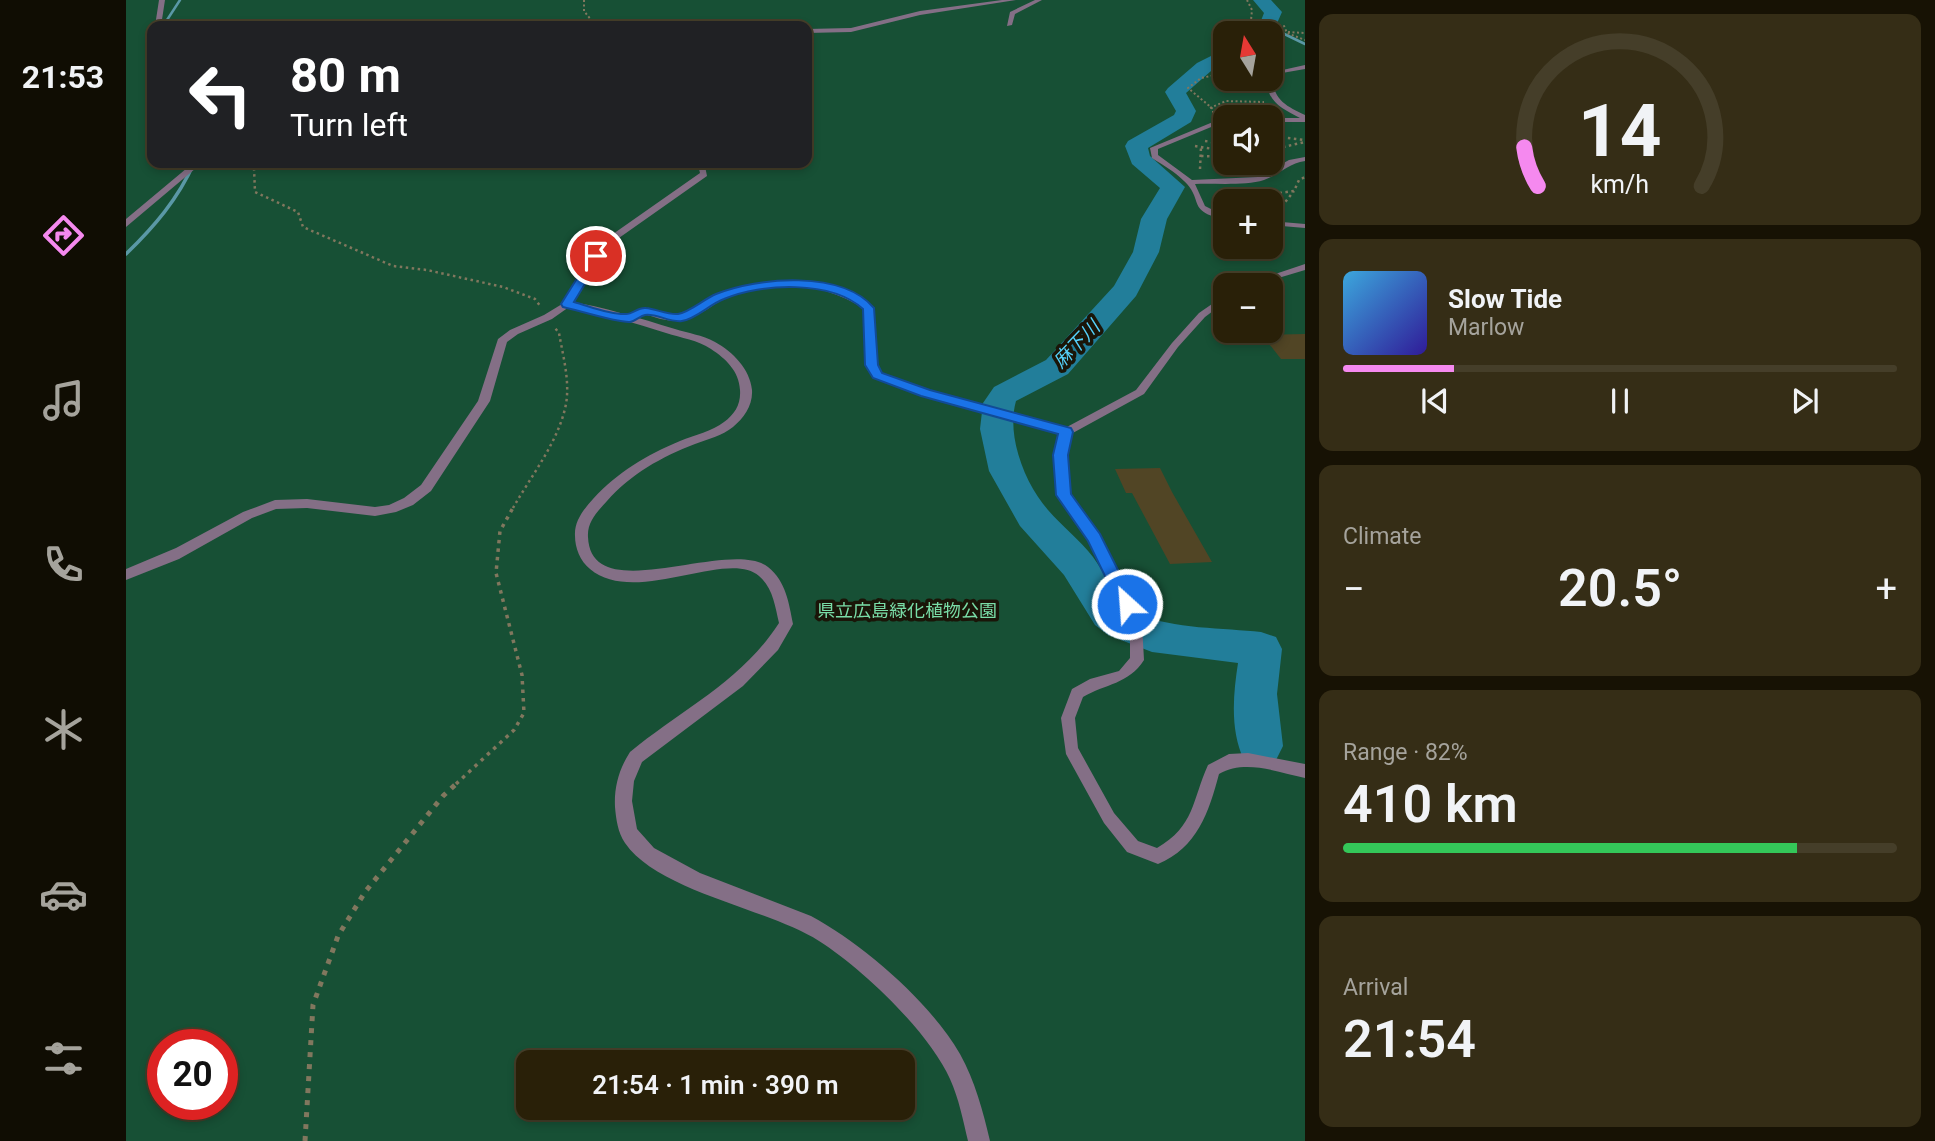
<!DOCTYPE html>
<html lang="en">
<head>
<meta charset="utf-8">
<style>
  body { margin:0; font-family:Roboto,"Noto Sans JP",sans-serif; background:#352d16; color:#f1f3f6; height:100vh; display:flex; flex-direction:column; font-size:26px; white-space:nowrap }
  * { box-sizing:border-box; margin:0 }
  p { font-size:23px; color:#a5a39c }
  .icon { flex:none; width:38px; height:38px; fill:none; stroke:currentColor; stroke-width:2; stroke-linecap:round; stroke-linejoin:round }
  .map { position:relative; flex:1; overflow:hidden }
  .panel { display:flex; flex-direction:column; gap:14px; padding:14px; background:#171204; width:630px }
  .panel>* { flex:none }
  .banner { position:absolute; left:21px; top:21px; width:665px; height:147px; border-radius:14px; box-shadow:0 4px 10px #0003,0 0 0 2px #453e29; background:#202124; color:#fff; overflow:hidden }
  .needle { width:46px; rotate:349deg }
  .controls { position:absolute; left:1087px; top:21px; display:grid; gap:14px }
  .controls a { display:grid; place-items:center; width:70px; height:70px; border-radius:14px; background:#292008; box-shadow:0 4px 10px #0003,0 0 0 2px #453e29; font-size:35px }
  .speed { position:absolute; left:21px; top:1029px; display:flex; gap:14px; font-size:35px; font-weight:700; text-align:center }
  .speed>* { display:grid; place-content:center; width:91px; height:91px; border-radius:50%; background:#292008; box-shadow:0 4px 10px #0003,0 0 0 2px #453e29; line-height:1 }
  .speed .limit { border:10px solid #d22; background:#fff; color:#111 }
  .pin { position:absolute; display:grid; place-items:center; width:60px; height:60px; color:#fff; margin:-30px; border:4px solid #fff; border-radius:50%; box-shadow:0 2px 7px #0007 }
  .me { position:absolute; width:77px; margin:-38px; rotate:334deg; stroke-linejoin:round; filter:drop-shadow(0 0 5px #0008) }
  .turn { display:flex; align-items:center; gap:24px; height:147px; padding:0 28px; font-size:32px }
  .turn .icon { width:91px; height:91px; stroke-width:2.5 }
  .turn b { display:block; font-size:49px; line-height:60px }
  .big { font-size:52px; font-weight:600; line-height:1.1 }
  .panel .widget { flex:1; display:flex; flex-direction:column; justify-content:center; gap:10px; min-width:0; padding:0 24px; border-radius:14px; background:#352d16 }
  .panel .dial { align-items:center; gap:0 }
  .dial svg { height:182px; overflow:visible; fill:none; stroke:#453e29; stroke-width:7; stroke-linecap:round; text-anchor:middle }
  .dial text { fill:#f1f3f6; stroke:none }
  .song { display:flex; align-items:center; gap:21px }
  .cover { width:84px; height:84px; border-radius:10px; background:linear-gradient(135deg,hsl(200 70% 55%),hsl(250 70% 35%)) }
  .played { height:7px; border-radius:4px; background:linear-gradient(90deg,#f589ef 20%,#453e29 20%) }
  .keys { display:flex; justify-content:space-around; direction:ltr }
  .heat { display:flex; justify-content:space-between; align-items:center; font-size:38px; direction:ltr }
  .charge { height:10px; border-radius:5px; background:linear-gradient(90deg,#34c759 82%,#453e29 0) }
  .trip { position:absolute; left:390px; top:1050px; width:399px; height:70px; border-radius:14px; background:#292008; box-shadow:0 4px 10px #0003,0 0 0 2px #453e29; font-weight:600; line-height:70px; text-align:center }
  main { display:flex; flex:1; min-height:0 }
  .menu { display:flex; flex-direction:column; width:126px; justify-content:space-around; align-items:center; background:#100d03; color:#a5a39c }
  .menu .icon { width:49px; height:49px }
  .menu .on { color:#f589ef }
  .menu b { font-size:32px; color:#f1f3f6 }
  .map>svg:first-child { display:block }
</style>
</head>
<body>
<main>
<nav class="menu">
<b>21:53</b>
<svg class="icon on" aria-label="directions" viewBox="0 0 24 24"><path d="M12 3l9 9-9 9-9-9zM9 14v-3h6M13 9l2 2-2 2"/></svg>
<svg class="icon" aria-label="music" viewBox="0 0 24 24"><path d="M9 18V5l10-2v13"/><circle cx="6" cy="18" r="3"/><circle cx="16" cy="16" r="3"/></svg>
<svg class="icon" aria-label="phone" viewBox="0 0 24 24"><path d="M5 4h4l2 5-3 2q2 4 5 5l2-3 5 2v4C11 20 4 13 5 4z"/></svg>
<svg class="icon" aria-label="climate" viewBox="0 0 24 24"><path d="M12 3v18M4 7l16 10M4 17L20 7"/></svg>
<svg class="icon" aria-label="car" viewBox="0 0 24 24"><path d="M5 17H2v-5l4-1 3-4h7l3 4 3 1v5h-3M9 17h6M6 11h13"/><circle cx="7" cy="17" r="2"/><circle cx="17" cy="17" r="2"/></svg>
<svg class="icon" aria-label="filters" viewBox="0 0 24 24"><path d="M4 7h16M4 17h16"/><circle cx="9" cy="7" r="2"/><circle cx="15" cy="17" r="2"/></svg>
</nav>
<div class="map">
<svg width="1179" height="1141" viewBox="0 0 1179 1141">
  <rect width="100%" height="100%" fill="#372b0b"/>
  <!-- green -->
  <path fill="#175035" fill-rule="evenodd" d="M0,0H1179V1141H0ZM26,26H681V163H26ZM1099,33H1144V79H1099ZM1099,117H1144V163H1099ZM1099,201H1144V247H1099ZM1099,285H1144V331H1099ZM37,1045H96V1104H37ZM402,1062H777V1108H402Z"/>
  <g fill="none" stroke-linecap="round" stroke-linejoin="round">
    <!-- stream-far1 -->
    <path stroke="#5a98a6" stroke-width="2.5" d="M1142,22L1148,29L1179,44
      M42,26L41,20L54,0"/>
    <!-- stream -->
    <path stroke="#5a98a6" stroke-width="3.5" d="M0,254C28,227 52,199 68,163"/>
    <!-- river -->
    <path fill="#227e9a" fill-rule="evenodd" d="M1127,0H1145L1156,12L1145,37L1144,33H1130L1138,13Z
      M1099,49V63L1085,71L1060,93L1070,111L1065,122L1022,148L1024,156L1059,187L1041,219L1033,252L1010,296L942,374L890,401C880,436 899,484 922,510C936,526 954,540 967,557C981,576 991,604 1013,614C1046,629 1099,628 1135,632L1150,637L1156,649L1151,694L1157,746L1150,760L1134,766L1118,760C1104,731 1107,695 1112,663L1026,652L982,635L969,625L938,575L894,526L863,471L854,429L857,403L868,387L920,360L988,286L1007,252L1015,219L1034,188L1006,164L999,146L1002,141L1048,115L1050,111L1039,92L1042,88L1071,63Z"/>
  </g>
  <!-- building -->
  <path fill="#514525" d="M1179,334V359H1155L1136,335Z
    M1034,468L1046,492L1086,562L1044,564L1006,493H1000L989,469Z"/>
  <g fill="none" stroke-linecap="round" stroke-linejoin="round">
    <!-- path-far3 -->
    <path stroke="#81775e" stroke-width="2" stroke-dasharray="2 2.5" stroke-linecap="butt" d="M458,0V11L470,26
      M1121,0L1126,10L1125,20L1158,26L1161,33L1179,40
      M1162,32L1179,33
      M1084,108L1100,101L1138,102
      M1087,113V109L1062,88L1075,78L1099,73
      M1106,113L1121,117"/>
    <!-- path-far2 -->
    <path stroke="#81775e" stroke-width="2.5" stroke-dasharray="2.5 3.5" stroke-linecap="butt" d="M1144,136L1179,140
      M1079,141L1099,144
      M1069,146L1099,151
      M1157,147L1179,142
      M1144,151L1159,149
      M1075,156L1099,157
      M131,163L128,168L129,192L172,212L177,227L267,266L301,270L377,287L409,299L415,307
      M1074,169L1075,147
      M1094,201L1168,191L1173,180L1179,177
      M1152,211L1168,191
      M387,508C405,476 433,441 440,404C444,381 437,356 433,333L429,328"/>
    <!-- path-far1 -->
    <path stroke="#81775e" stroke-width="3.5" stroke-dasharray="3.5 5" stroke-linecap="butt" d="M330,784L388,730L398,713L396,675L370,573L374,531L388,506"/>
    <!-- path -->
    <path stroke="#81775e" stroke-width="5" stroke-dasharray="5 7" stroke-linecap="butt" d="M179,1141L187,1005L212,936L239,892L317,796L331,783"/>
    <!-- lane -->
    <path fill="#846f86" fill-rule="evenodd" d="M876,0H890L794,15L725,32L681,33V29L725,28L794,11Z
      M909,0H916L889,14L886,25L881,26L884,12Z
      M1179,65V69L1156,73L1147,79C1147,100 1162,107 1179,115V122H1144V118H1174C1156,109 1140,101 1141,79H1144V75L1152,71Z
      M1099,120V124L1090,125L1032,149V155L1066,180L1132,177L1163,160L1179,157V161C1163,163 1153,175 1138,180C1119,186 1089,183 1069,184L1079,206L1099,216V220C1059,210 1079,201 1058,181C1049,172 1037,165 1026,158L1024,148L1087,122Z
      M566,163H573L579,166L581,176L483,245L444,306H438L436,304L477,241L574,173L573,169Z
      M1144,221L1179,224V228L1144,225Z
      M1179,264V270L1129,285H1117Z
      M648,281C683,281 716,285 745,306L751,365L756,373L804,391L939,428L1010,390L1046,343L1073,313L1099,295V302L1079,317L1052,347L1018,394L945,434L939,455L944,494L974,538L1016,624L1018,660C1003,684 979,684 957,697L949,718L952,748L988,813L1012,841L1031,848C1069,826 1066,800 1082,765L1103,754L1122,753L1179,764V778C1151,772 1119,759 1093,774C1083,812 1071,848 1032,864L1001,852L978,823L940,754L935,718L946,689L964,679L993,671L1004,658V624L963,540L932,495L929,455L934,434L796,395L749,377L741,365L738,309C702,284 649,279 608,294C589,301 571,321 550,321C539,321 528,317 518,314L506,321H500L498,319L517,308L541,314L554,315L589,295L605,289Z"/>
    <!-- street -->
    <path fill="#846f86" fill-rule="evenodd" d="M33,0H39L35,26H29Z
      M67,163H76L0,227V219Z
      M441,301C478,307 513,318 549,329C562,333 576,335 589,342C607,352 624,369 626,390C627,405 618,418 607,427C596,436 582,439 569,444C535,457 505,474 481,501C471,512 461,522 462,537C465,610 603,537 642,567C660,581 663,604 667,624L652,650L617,686L516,762L508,781L506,801L511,829L528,848L574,873L685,916C737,944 804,1002 834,1054C849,1081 857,1111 864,1141H842C837,1120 833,1099 824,1079C803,1032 737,969 693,941C641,908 533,892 499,843C492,833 490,819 489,807C488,787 493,769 504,752C555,710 616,681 653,623C649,606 647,588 633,576C602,548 509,607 464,569C454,561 449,548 449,536C448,521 458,509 467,499C492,472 520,455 554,441C569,435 586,431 598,422C609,414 615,404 614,390C613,371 600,359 585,349C572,340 555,338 540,333C508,323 476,313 443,307L426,319L392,334L381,342L364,401L305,491L287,505L270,512L249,516L181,508L150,509L126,518L53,559L0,580V569L50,548L117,512L149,500L181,499L249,507L263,505L278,498L295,485L352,401L372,339L384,330L418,315Z"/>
  </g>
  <!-- route -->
  <path fill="#1a73e8" stroke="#114b97" stroke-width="2" d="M470,253L476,256L448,302C463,306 484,315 500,314C507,314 512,307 520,308C530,309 542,315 552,314C564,312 578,299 590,294C632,277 716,270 748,308L752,365L756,373L804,390L945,428L947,432L942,455L945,494L974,534L1009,604L1006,609H995L962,541L930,495L927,455L932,434L795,396L747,378L739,365L737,309C705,280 636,283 598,299C584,304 570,319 556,321C544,323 530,313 519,315C514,316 510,321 504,322C492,323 451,310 437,307L435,304L465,256Z"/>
  <g text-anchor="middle" stroke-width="7" stroke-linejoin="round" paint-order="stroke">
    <!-- park labels -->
    <g font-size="18" fill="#79dda7" stroke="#1a1508">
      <text x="781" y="617">県立広島緑化植物公園</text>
    </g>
    <!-- water labels -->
    <g font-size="19" font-style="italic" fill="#55d1fa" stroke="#1a1508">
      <text transform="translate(950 344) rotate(-46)" y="7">麻下川</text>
    </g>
  </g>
</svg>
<div class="controls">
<a><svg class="needle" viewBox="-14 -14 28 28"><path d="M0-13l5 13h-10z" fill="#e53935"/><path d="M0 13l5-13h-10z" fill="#a5a39c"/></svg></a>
<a><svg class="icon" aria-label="sound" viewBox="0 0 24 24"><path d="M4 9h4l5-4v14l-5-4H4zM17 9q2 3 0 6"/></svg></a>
<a>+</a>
<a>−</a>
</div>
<div class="speed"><div class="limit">20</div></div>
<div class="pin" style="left:470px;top:256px;background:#d93025"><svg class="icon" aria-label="arrive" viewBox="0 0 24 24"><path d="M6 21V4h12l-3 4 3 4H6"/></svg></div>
<svg class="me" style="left:1001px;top:604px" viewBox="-20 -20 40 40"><circle r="17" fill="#1a73e8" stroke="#fff" stroke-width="3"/><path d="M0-11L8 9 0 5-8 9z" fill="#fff"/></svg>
<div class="trip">21:54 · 1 min · 390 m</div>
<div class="banner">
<div class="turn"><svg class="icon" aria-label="left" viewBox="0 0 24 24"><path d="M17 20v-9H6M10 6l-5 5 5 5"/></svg><div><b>80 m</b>Turn left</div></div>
</div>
</div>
<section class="panel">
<div class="widget dial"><svg viewBox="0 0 100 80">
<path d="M14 69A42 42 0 1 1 86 69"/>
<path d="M14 69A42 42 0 0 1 8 52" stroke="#f589ef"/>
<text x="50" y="56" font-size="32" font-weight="700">14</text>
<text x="50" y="72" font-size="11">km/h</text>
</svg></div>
<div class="widget">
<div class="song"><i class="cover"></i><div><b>Slow Tide</b><p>Marlow</p></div></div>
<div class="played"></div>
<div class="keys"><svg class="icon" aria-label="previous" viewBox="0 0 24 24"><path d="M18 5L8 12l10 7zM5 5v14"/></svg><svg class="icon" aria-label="pause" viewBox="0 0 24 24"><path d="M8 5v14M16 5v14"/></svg><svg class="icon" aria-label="next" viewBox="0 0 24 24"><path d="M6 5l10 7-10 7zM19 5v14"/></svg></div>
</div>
<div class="widget"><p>Climate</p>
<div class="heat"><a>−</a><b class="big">20.5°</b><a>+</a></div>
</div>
<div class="widget"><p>Range · 82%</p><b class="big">410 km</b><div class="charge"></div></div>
<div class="widget"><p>Arrival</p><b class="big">21:54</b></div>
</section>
</main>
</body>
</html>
